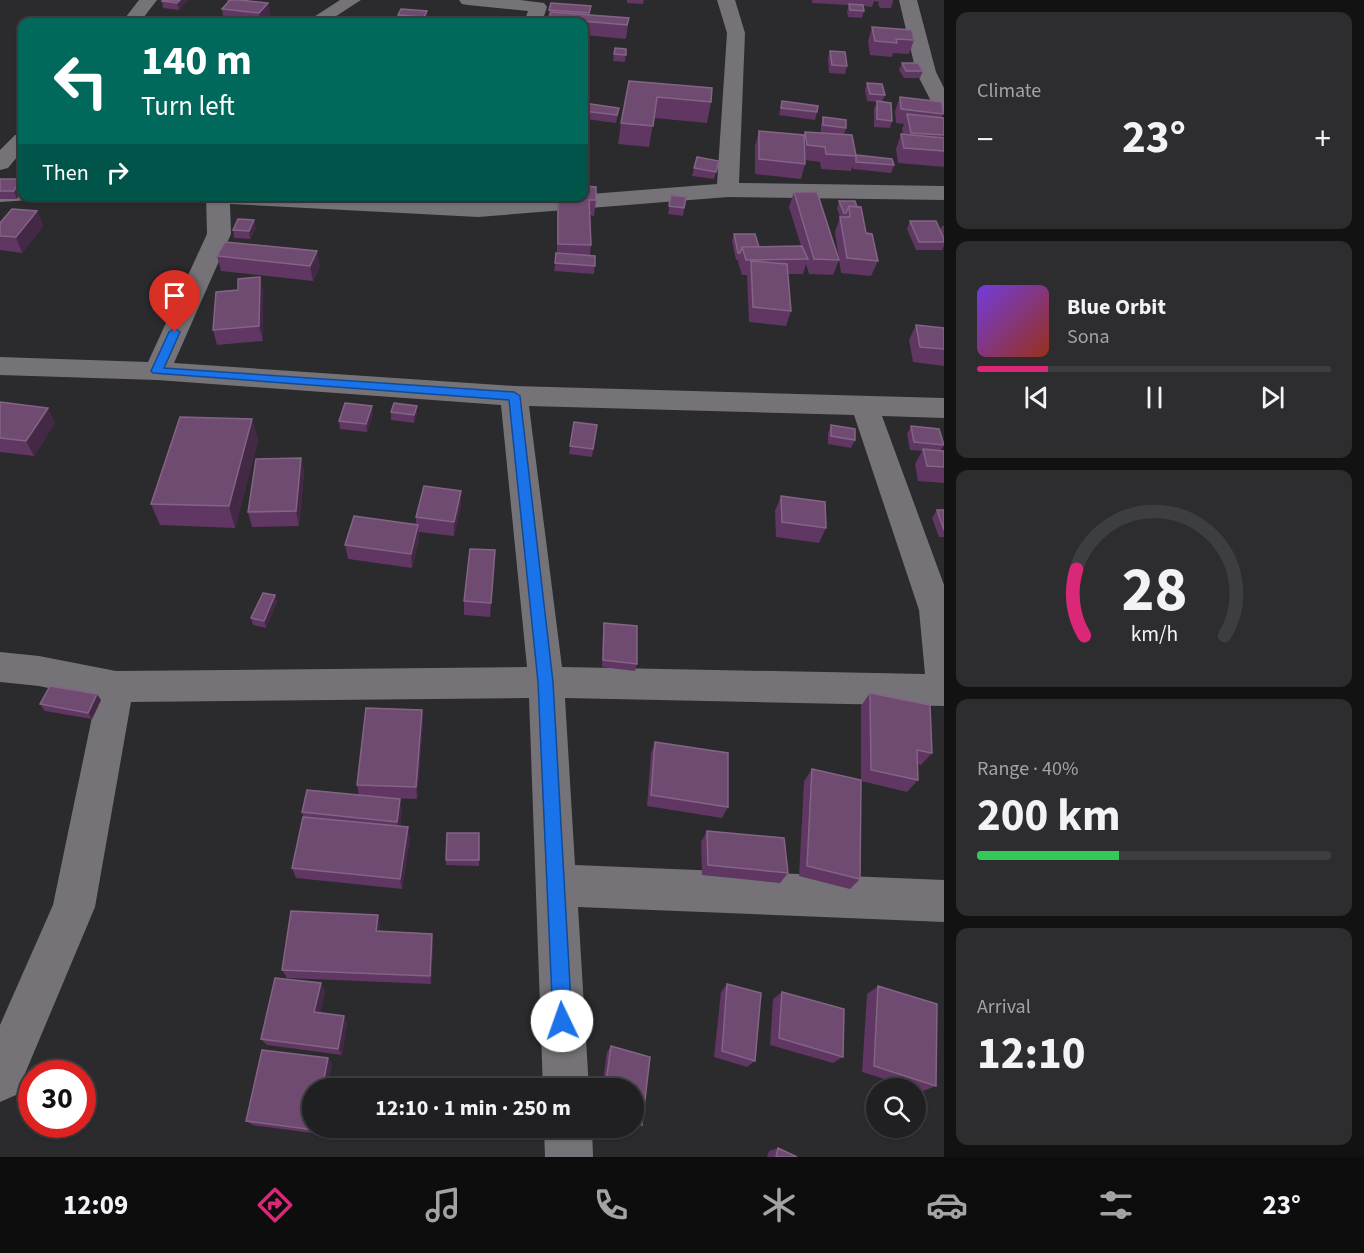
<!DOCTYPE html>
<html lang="en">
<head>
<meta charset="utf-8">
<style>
  body { margin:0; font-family:"Source Sans 3",sans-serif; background:#2d2d2f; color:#f1f3f6; height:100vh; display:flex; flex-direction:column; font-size:22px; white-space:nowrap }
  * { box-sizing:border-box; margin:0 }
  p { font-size:20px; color:#a2a3a5 }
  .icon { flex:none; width:33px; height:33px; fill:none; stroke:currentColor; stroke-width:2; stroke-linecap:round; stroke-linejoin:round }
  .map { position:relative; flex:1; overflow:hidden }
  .sheet { display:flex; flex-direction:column; gap:12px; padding:12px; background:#121213; width:420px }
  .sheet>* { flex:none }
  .hud { position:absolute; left:18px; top:18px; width:570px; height:183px; border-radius:12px; box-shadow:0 2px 4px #0004,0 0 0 2px #3d3e40; background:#00695c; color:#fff; overflow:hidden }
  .fabs { position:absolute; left:866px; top:1078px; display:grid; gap:12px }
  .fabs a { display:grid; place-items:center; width:60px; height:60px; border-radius:50%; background:#202022; box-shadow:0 2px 4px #0004,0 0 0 2px #3d3e40; font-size:30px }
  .speed { position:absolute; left:18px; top:1060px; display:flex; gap:12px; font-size:30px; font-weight:700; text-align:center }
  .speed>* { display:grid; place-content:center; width:78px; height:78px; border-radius:50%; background:#202022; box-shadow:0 2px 4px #0004,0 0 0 2px #3d3e40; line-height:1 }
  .speed .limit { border:9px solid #d22; background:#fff; color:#111 }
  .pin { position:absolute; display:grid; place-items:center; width:51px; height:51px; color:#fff; margin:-62px -26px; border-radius:50% 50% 50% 0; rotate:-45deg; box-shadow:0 0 6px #0007 }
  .pin .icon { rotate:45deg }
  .me { position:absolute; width:66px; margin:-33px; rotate:357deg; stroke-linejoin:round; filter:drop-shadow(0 0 4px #0008) }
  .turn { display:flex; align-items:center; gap:21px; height:126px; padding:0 24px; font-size:27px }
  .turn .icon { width:78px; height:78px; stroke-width:2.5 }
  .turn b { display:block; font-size:42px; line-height:51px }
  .then { display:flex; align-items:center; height:57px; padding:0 24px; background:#0003; gap:12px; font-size:22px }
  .big { font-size:45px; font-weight:700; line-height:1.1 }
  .sheet .tile { flex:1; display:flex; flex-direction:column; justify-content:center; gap:9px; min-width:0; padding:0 21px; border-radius:12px; background:#2d2d2f }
  .sheet .dial { align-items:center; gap:0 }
  .dial svg { height:156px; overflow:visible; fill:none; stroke:#3d3e40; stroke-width:7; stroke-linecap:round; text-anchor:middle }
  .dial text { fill:#f1f3f6; stroke:none }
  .song { display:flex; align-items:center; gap:18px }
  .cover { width:72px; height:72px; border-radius:9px; background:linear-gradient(135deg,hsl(260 70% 55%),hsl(10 70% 35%)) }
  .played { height:6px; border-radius:3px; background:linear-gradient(90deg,#db2777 20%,#3d3e40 20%) }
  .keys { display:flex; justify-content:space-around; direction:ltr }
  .heat { display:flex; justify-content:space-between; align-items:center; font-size:33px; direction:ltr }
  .charge { height:9px; border-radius:4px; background:linear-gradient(90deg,#34c759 40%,#3d3e40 0) }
  .trip { position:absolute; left:302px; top:1078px; width:342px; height:60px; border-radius:30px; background:#202022; box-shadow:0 2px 4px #0004,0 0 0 2px #3d3e40; font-weight:700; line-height:60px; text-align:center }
  .tabs { display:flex; height:96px; justify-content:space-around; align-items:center; background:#0d0d0e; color:#a2a3a5 }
  .tabs .icon { width:42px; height:42px }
  .tabs .selected { color:#db2777 }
  .tabs b { font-size:27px; color:#f1f3f6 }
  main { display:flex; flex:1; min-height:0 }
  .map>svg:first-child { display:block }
</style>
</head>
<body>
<main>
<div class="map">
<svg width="944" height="1157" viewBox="0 0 944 1157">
  <rect width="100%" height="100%" fill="#2b2a2d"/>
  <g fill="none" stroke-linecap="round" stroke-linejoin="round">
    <!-- street -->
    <path fill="#757377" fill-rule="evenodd" d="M139,0H157L140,22H122Z
      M340,0H361L327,22H306Z
      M459,0H520L544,3L547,7L542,22H524L528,11L468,5L462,4Z
      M717,0H735L745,33L739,183L944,186V200L728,197L478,217L230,204L231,234L174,363L514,386L944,398V418L882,416L944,585V706L565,698L575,865L944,880V922L578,907L589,1089H543L529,698L131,702L95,907L16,1095L0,1102V1025L53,905L96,698L39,686L0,682V652L39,656L116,671L527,667L501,405L157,380L0,375V357L148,362L207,234L206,196H354L478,203L717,184L727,33ZM529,406L854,415L919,610L925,674L562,667Z
      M899,0H917L936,72L944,88V113L937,111L934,107L916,72Z
      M22,133V151L8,168L0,170V150L15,135Z
      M0,188H22V196H32L30,200L0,202Z
      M544,1128H592L593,1157H545Z"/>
  </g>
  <!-- wall -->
  <path fill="#603662" d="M188,0L179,10L163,8L162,1Z
    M227,0H241L268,3L270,17L265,22H224L222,9L229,1H227Z
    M627,0H644L643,4L627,3Z
    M812,0H893V1L891,8H880L878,4L879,2L874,1L872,7L863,6L864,11L862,18L848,17L847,11L849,5L812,3Z
    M591,6L590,15L629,18L626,39L584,35V22H548L549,10Z
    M401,9L427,18L425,22H398V15Z
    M872,27L914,40L909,54L893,53L892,57L870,55L868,41Z
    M615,48L626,49L625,62L613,61Z
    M830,51L847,66L845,74L829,73L828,58Z
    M902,63L923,71L920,78H904L899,70Z
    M629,81L711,102L707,123L654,118L649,147L618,144L621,123Z
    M867,83L885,95L882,102L892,121L890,128L874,127V109L877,102L867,101L865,90Z
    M900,97L943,114L942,117L944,118V167L898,163L896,149L901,134L903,135L902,129L904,124L896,123L895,111Z
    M782,101L817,112L815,120L779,115Z
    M584,103L618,115L616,123L586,119L584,126Z
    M823,117L846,128L844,134L856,155L894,165L891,173L853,169V166L851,171L821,169L820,162L805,160V164L801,179L755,174V146L759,131L804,135L805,132L821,133V125Z
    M697,157L719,161L714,179L692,176Z
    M0,179H20L17,199H0Z
    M794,192L839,260L833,275L809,274L806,264L803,274H788L791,311L786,326L749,322L747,275H742L738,262V260H736L732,241L734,234L759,247L801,246L789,207Z
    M671,195L686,197L683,216L668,214Z
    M557,196H584L596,200L594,216L590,215L591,245L590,255L595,256L594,274L554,271L557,253Z
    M839,201H855L866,233L878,261L871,276L841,273L835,232L840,217L837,209Z
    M37,211L43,226L22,253L0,250V223Z
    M910,221L940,230L942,226H944V246L942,250H916L907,229Z
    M256,228L250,239L234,238L233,230Z
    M217,256L320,266L313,281L221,271Z
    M260,277L263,292V341L217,345L213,330Z
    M916,325L944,328V366L913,362L909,340Z
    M0,402L55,423L34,456L0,452Z
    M391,412L417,413L414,423L391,420Z
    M373,414L367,432L340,429L339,421Z
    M252,419L258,441L235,528L160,525L151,504Z
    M574,422L597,425L592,457L569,454Z
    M831,425L855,440L851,448L828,444V433Z
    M911,426L944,445L941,450L944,451V483L918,481L915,464L922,451L910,450L907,434Z
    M301,458L304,473L299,526L252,527L248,512Z
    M781,496L826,528L819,543L776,537L775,511Z
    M461,505L454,536L419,532V539L412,568L348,559L345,545L416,524V517Z
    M937,510H944V537H939L932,518Z
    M495,550L490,617L464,615V601Z
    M275,595L277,602L266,628L253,625L251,618Z
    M604,623L637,664L635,671L602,667L603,630Z
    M870,693L932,753L921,765L917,764L918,780L907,792L861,781V706Z
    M101,700L92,719L45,711L40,704Z
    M422,710L423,722L417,799L388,798L402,810L400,826L410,838L402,889L296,878L292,868L303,817L302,812L359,795L357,785Z
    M655,742L728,807L722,818L647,806L651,754Z
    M812,769L860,879L850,889L799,876L804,781Z
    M707,831L788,873L780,883L702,875L701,842Z
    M479,833V866L446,865V860Z
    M380,924L379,932L433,943L431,984L287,978L282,970Z
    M727,984L755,1061L747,1067L714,1057L721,992Z
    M878,986L936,1086L923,1091L862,1072L867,994Z
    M325,991L320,1013L347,1023L342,1055L267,1045L261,1039Z
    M782,992L843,1057L833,1063L770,1045L773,999Z
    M611,1046L650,1057L642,1125L637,1129L632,1128H633V1089H602L607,1052Z
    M328,1058L332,1064L327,1089H312V1128H320L319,1134L253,1125L246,1121Z
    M778,1148L797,1157H767L769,1151Z"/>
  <!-- shaded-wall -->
  <path fill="#442946" d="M180,0H188L179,10L177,3Z
    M268,3L270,17L265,22H261L259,13Z
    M427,11V18L425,22H424V17Z
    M20,179L22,185V188L17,199L14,191Z
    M37,211L43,226L22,253L16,237Z
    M254,220L256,228L250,239L249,231Z
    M317,251L320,266L313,281L310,266Z
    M260,277L263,292V341L259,326Z
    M372,406L373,414L367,432L366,424Z
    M417,406V413L414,423V415Z
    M48,408L55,423L34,456L26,441Z
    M252,419L258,441L235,528L229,506Z
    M301,458L304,473L299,526L296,511Z
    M461,491V505L454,536V522Z
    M418,525L419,539L412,568L411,554Z
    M495,550V565L490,617L491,603Z
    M275,595L277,602L266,628L264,621Z
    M97,694L101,700L92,719L88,713Z
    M422,710L423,722L417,799L416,787Z
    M400,799L402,810L399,833L397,822Z
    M408,827L410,838L402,889L400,879Z
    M378,915L380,924L379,940L376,931Z
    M432,934L433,943L431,984L430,976Z
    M321,983L325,991L319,1019L314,1012Z
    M344,1016L347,1023L342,1055L338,1049Z
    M328,1058L332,1064L327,1089H322Z
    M314,1128H320L319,1134L314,1130Z"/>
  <!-- building -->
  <path fill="#6f4a71" stroke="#846486" stroke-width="1.5" d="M163,0H180L177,3L162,1Z
    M230,0H239L268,3L259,13L222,9Z
    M551,3L591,6L589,13L549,10Z
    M849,4L863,5L864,11L850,10Z
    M401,9L427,11L424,17L398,15Z
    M551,12L629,18L627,25L549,18Z
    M872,27L912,30L914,40L896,39L897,43L875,41Z
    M615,48L626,49V55L614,54Z
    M830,51L845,52L847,66L832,65Z
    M902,63H918L923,71H906Z
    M629,81L712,88L711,102L657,97L653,126L621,123Z
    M867,83L882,84L885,95L870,94Z
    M900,97L942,102L943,114L901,109Z
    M782,101L818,106L817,112L781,108Z
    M877,101L891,103L892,121L877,119Z
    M584,103L619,108L617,115L584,111Z
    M907,114L944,118V135L911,133Z
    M823,117L846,120V128L823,125Z
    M759,131L804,135L805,164L759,159Z
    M805,132L852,135L856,156L826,154L825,147L807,145Z
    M901,134L944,138V151L904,148Z
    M856,155L892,159L894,165L856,162Z
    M697,157L719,161L716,172L694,168Z
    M0,179H20L14,191H0Z
    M584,186L596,187V200H589L591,245L558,244V196H584Z
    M794,192H817L839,260L814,259Z
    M671,195L686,197L684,208L669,206Z
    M839,201H855L857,207L849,206L846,213H844Z
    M849,206L861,207L866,233L872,234L878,261L847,258L840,217H850Z
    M12,209L37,211L16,237L0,236V223Z
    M238,219L254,220L249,231L233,230Z
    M910,221H936L944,239V242H919Z
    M734,234H755L759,247H742L740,253H738Z
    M225,242L317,251L310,266L217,256Z
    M802,246L808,259L746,260L742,247Z
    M556,253L595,256V266L555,263Z
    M751,261L787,264L791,311L753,307Z
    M260,277L259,326L213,330L216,292L238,290V279Z
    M916,325L944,328V349L920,347Z
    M0,402L48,408L26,441L0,438Z
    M345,403L372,406L366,424L339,421Z
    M394,403L417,406L414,415L391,412Z
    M180,417L252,419L229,506L151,504Z
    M574,422L597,425L593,449L570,446Z
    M831,425L855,429V440L831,436Z
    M911,426L939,429L944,445L914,442Z
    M923,449L944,451V467L927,466Z
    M301,458L296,511L248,512L256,459Z
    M424,486L461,491L454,522L416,517Z
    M781,496L825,502L826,528L782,522Z
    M937,510H944V530Z
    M354,516L418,525L411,554L345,545Z
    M470,549L495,550L491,603L464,601Z
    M263,593L275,595L264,621L251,618Z
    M604,623L637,626V664L603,660Z
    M50,686L97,694L88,713L40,704Z
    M870,693L930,705L932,753L917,750L918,780L871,770Z
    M366,708L422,710L416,787L357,785Z
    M655,742L728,753V807L651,795Z
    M812,769L861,780L860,879L807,866Z
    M307,790L400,799L397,822L302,812Z
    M303,817L408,827L400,879L292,868Z
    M707,831L784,838L788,873L708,865Z
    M447,833H479V860H446Z
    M291,911L378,915L376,931L432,934L430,976L282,970Z
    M275,978L321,983L314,1012L344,1016L338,1049L261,1039Z
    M727,984L761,993L755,1061L722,1051Z
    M878,986L937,1004L936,1086L874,1066Z
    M782,992L844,1009L843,1057L779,1038Z
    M611,1046L650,1057L642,1125L633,1123V1089H605Z
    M262,1050L328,1058L322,1089H312V1128H314V1130L246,1121Z
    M778,1148L797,1157H776Z"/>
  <!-- route -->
  <path fill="#1a73e8" stroke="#114b97" stroke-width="1.5" d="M175,328L180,332L164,368L514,392L520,396L553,682L572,1021L569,1028L562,1030L556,1028L553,1021L538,682L509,400L153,373L151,371L169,332Z"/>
</svg>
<div class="fabs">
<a><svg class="icon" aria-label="search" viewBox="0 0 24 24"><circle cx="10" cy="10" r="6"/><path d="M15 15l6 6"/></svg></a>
</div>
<div class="speed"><div class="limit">30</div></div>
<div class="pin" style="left:175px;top:332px;background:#d93025"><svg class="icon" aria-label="arrive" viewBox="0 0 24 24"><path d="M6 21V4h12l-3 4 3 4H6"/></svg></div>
<svg class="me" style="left:562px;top:1021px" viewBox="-20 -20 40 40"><circle r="19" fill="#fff"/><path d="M0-13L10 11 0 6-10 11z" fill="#1a73e8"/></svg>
<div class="trip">12:10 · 1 min · 250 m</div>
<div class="hud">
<div class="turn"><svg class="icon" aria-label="left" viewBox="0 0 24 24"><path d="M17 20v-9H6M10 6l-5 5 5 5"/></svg><div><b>140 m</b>Turn left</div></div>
<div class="then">Then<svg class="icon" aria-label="right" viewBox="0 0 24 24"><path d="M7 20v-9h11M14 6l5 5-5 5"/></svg></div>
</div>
</div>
<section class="sheet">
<div class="tile"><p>Climate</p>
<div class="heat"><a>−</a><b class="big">23°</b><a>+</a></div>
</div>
<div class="tile">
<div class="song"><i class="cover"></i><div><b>Blue Orbit</b><p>Sona</p></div></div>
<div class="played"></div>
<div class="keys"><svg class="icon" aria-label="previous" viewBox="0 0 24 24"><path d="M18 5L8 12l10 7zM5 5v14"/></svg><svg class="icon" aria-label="pause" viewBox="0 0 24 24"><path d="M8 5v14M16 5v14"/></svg><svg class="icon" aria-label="next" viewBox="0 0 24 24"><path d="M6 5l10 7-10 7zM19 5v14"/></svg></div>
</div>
<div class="tile dial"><svg viewBox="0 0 100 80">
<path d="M14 69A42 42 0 1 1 86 69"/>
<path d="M14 69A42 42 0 0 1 10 35" stroke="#db2777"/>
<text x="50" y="56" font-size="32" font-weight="700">28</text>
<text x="50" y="72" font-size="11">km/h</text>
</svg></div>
<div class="tile"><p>Range · 40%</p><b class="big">200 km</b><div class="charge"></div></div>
<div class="tile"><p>Arrival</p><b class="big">12:10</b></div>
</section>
</main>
<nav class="tabs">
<b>12:09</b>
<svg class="icon selected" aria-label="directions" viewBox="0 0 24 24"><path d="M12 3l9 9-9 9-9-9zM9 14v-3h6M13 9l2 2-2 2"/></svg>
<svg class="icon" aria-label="music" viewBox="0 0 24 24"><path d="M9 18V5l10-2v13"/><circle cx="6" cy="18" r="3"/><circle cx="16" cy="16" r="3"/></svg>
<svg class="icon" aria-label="phone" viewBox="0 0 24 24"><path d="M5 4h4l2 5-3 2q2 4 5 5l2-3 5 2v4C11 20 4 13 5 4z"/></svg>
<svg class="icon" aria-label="climate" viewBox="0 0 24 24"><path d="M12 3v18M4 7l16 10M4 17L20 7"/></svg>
<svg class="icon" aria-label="car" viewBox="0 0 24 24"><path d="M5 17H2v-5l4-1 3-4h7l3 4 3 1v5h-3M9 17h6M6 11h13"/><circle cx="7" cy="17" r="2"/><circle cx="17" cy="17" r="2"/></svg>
<svg class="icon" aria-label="filters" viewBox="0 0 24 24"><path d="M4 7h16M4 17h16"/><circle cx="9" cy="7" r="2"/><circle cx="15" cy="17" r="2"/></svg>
<b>23°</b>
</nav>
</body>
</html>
